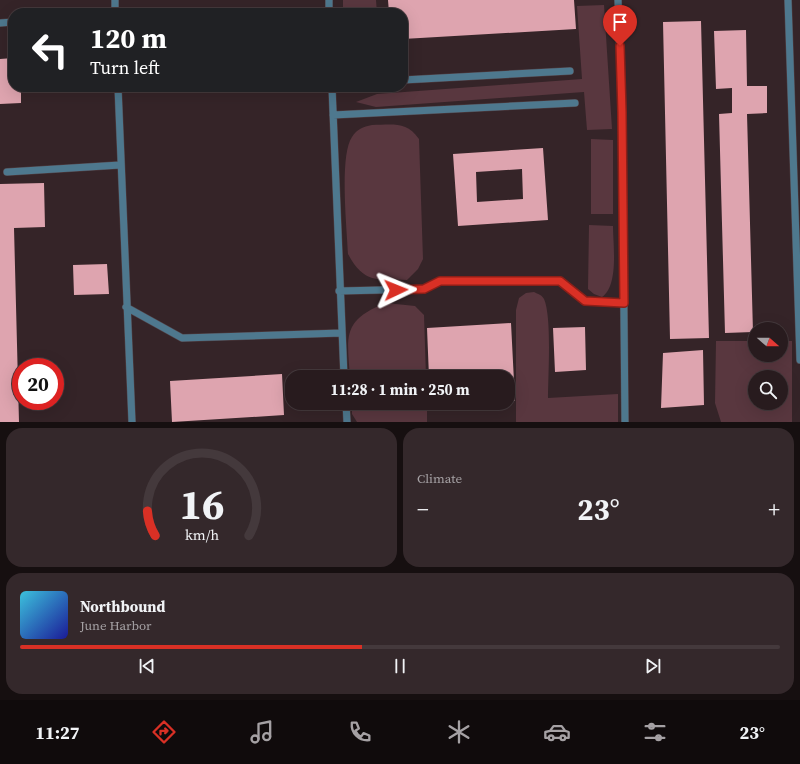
<!DOCTYPE html>
<html lang="en">
<head>
<meta charset="utf-8">
<style>
  body { margin:0; font-family:"Source Serif 4",serif; background:#34282b; color:#f1f3f6; height:100vh; display:flex; flex-direction:column; font-size:15px; white-space:nowrap }
  * { box-sizing:border-box; margin:0 }
  p { font-size:13px; color:#a5a1a4 }
  .icon { flex:none; width:22px; height:22px; fill:none; stroke:currentColor; stroke-width:2; stroke-linecap:round; stroke-linejoin:round }
  .map { position:relative; height:422px; overflow:hidden }
  .side { display:flex; flex-direction:column; gap:6px; padding:6px; background:#160f10; flex:1 }
  .side>* { flex:none }
  .guide { position:absolute; left:8px; top:8px; width:400px; height:84px; border-radius:16px; box-shadow:0 4px 16px #0002,0 0 0 1px #44393c; background:#202124; color:#fff; overflow:hidden }
  .needle { width:26px; rotate:110deg }
  .tools { position:absolute; left:748px; top:322px; display:grid; gap:8px }
  .tools a { display:grid; place-items:center; width:40px; height:40px; border-radius:50%; background:#281b1e; box-shadow:0 4px 16px #0002,0 0 0 1px #44393c; font-size:20px }
  .speed { position:absolute; left:12px; top:358px; display:flex; gap:8px; font-size:20px; font-weight:700; text-align:center }
  .speed>* { display:grid; place-content:center; width:52px; height:52px; border-radius:50%; background:#281b1e; box-shadow:0 4px 16px #0002,0 0 0 1px #44393c; line-height:1 }
  .speed .limit { border:6px solid #d22; background:#fff; color:#111 }
  .pin { position:absolute; display:grid; place-items:center; width:34px; height:34px; color:#fff; margin:-41px -17px; border-radius:50% 50% 50% 0; rotate:-45deg; box-shadow:0 0 4px #0007 }
  .pin .icon { rotate:45deg }
  .me { position:absolute; width:44px; margin:-22px; rotate:88deg; stroke-linejoin:round; filter:drop-shadow(0 0 3px #0008) }
  .turn { display:flex; align-items:center; gap:14px; height:84px; padding:0 16px; font-size:18px }
  .turn .icon { width:52px; height:52px; stroke-width:2.5 }
  .turn b { display:block; font-size:28px; line-height:34px }
  .big { font-size:30px; font-weight:700; line-height:1.1 }
  .side .tile { flex:1; display:flex; flex-direction:column; justify-content:center; gap:6px; min-width:0; padding:0 14px; border-radius:16px; background:#34282b }
  .side .dial { align-items:center; gap:0 }
  .dial svg { height:104px; overflow:visible; fill:none; stroke:#44393c; stroke-width:7; stroke-linecap:round; text-anchor:middle }
  .dial text { fill:#f1f3f6; stroke:none }
  .song { display:flex; align-items:center; gap:12px }
  .cover { width:48px; height:48px; border-radius:6px; background:linear-gradient(135deg,hsl(190 70% 55%),hsl(240 70% 35%)) }
  .played { height:4px; border-radius:2px; background:linear-gradient(90deg,#d93025 45%,#44393c 45%) }
  .keys { display:flex; justify-content:space-around; direction:ltr }
  .heat { display:flex; justify-content:space-between; align-items:center; font-size:22px; direction:ltr }
  .side .tiles { flex:1; display:grid; gap:6px; grid-template-columns:1fr 1fr }
  .tile:last-child { grid-column:span 2 }
  .trip { position:absolute; left:285px; top:370px; width:230px; height:40px; border-radius:16px; background:#281b1e; box-shadow:0 4px 16px #0002,0 0 0 1px #44393c; font-weight:700; line-height:40px; text-align:center }
  .tabs { display:flex; height:64px; justify-content:space-around; align-items:center; background:#100b0c; color:#a5a1a4 }
  .tabs .icon { width:28px; height:28px }
  .tabs .on { color:#d93025 }
  .tabs b { font-size:18px; color:#f1f3f6 }
  .map>svg:first-child { display:block }
</style>
</head>
<body>
<div class="map">
<svg width="800" height="422" viewBox="0 0 800 422">
  <rect width="100%" height="100%" fill="#352428"/>
  <!-- green -->
  <path fill="#59373f" fill-rule="evenodd" d="M343,0H376L377,13H343Z
    M604,5L612,129L587,130L584,92L376,107L356,102L377,94L582,79L577,6Z
    M372,125C393,125 406,121 419,139L423,259L418,269L407,280C377,279 364,284 348,254C347,229 339,156 352,137C357,129 363,127 372,125Z
    M591,139L613,140V214H591Z
    M589,225L613,226C613,245 619,285 602,297L594,294L588,289Z
    M534,292C538,294 542,295 544,299C552,317 548,376 548,398L618,394V422H516V310L519,298L526,293Z
    M386,303L415,306L424,315L426,377H350C347,336 342,320 386,303Z
    M716,341H755V355H781V341H792V422H721L715,403ZM755,377H781V403H755Z
    M352,403H427V422H357L352,414Z"/>
  <!-- building -->
  <path fill="#dea4af" fill-rule="evenodd" d="M388,0H574L576,29L403,39V13H389Z
    M701,21L709,338L670,339L663,22Z
    M746,30L747,86H767V113L747,114L753,332L725,333L719,114L732,113V88L716,89L714,31Z
    M13,58V87H21V103L0,104V59Z
    M543,148L548,220L458,226L453,154ZM522,169L523,199L477,202L476,172Z
    M44,183L45,227L14,228L19,422H0V184Z
    M107,264L109,294L74,295L73,265Z
    M511,323L515,401H508V377H429L427,328Z
    M585,327L586,370L555,372L553,328Z
    M703,350L704,405L661,408L663,353Z
    M282,374L284,415L172,422L170,381Z
    M431,403H455V404L431,406Z"/>
  <g fill="none" stroke-linecap="round" stroke-linejoin="round">
    <!-- lane casing -->
    <g stroke="#524145" stroke-width="8">
      <path id="lane" d="M115,0V13
        M329,0V13
        M618,0L622,113L625,422
        M788,0L800,360
        M0,23L13,22
        M403,80L570,71
        M118,87L132,422
        M332,87L344,377
        M333,115L575,103
        M7,172L120,165
        M339,291L424,289L440,281H560L585,301L624,303
        M126,307L182,338L342,333
        M346,403L347,422"/>
    </g>
    <!-- lane -->
    <use href="#lane" stroke="#4e788e" stroke-width="7"/>
  </g>
  <g fill="none" stroke-linecap="round" stroke-linejoin="round">
    <!-- route casing -->
    <g stroke="#8d1f18" stroke-width="10">
      <path id="route" d="M396,290L424,289L440,281H560L585,301L624,303L622,112L620,46"/>
    </g>
    <!-- route -->
    <use href="#route" stroke="#d93025" stroke-width="7"/>
  </g>
</svg>
<div class="tools">
<a><svg class="needle" viewBox="-14 -14 28 28"><path d="M0-13l5 13h-10z" fill="#e53935"/><path d="M0 13l5-13h-10z" fill="#a5a1a4"/></svg></a>
<a><svg class="icon" aria-label="search" viewBox="0 0 24 24"><circle cx="10" cy="10" r="6"/><path d="M15 15l6 6"/></svg></a>
</div>
<div class="speed"><div class="limit">20</div></div>
<div class="pin" style="left:620px;top:46px;background:#d93025"><svg class="icon" aria-label="arrive" viewBox="0 0 24 24"><path d="M6 21V4h12l-3 4 3 4H6"/></svg></div>
<svg class="me" style="left:396px;top:290px" viewBox="-20 -20 40 40"><path d="M0-17L14 15 0 8-14 15z" fill="#d93025" stroke="#fff" stroke-width="4"/></svg>
<div class="trip">11:28 · 1 min · 250 m</div>
<div class="guide">
<div class="turn"><svg class="icon" aria-label="left" viewBox="0 0 24 24"><path d="M17 20v-9H6M10 6l-5 5 5 5"/></svg><div><b>120 m</b>Turn left</div></div>
</div>
</div>
<section class="side">
<div class="tiles">
<div class="tile dial"><svg viewBox="0 0 100 80">
<path d="M14 69A42 42 0 1 1 86 69"/>
<path d="M14 69A42 42 0 0 1 8 50" stroke="#d93025"/>
<text x="50" y="56" font-size="32" font-weight="700">16</text>
<text x="50" y="72" font-size="11">km/h</text>
</svg></div>
<div class="tile"><p>Climate</p>
<div class="heat"><a>−</a><b class="big">23°</b><a>+</a></div>
</div>
<div class="tile">
<div class="song"><i class="cover"></i><div><b>Northbound</b><p>June Harbor</p></div></div>
<div class="played"></div>
<div class="keys"><svg class="icon" aria-label="previous" viewBox="0 0 24 24"><path d="M18 5L8 12l10 7zM5 5v14"/></svg><svg class="icon" aria-label="pause" viewBox="0 0 24 24"><path d="M8 5v14M16 5v14"/></svg><svg class="icon" aria-label="next" viewBox="0 0 24 24"><path d="M6 5l10 7-10 7zM19 5v14"/></svg></div>
</div>
</div>
</section>
<nav class="tabs">
<b>11:27</b>
<svg class="icon on" aria-label="directions" viewBox="0 0 24 24"><path d="M12 3l9 9-9 9-9-9zM9 14v-3h6M13 9l2 2-2 2"/></svg>
<svg class="icon" aria-label="music" viewBox="0 0 24 24"><path d="M9 18V5l10-2v13"/><circle cx="6" cy="18" r="3"/><circle cx="16" cy="16" r="3"/></svg>
<svg class="icon" aria-label="phone" viewBox="0 0 24 24"><path d="M5 4h4l2 5-3 2q2 4 5 5l2-3 5 2v4C11 20 4 13 5 4z"/></svg>
<svg class="icon" aria-label="climate" viewBox="0 0 24 24"><path d="M12 3v18M4 7l16 10M4 17L20 7"/></svg>
<svg class="icon" aria-label="car" viewBox="0 0 24 24"><path d="M5 17H2v-5l4-1 3-4h7l3 4 3 1v5h-3M9 17h6M6 11h13"/><circle cx="7" cy="17" r="2"/><circle cx="17" cy="17" r="2"/></svg>
<svg class="icon" aria-label="filters" viewBox="0 0 24 24"><path d="M4 7h16M4 17h16"/><circle cx="9" cy="7" r="2"/><circle cx="15" cy="17" r="2"/></svg>
<b>23°</b>
</nav>
</body>
</html>
